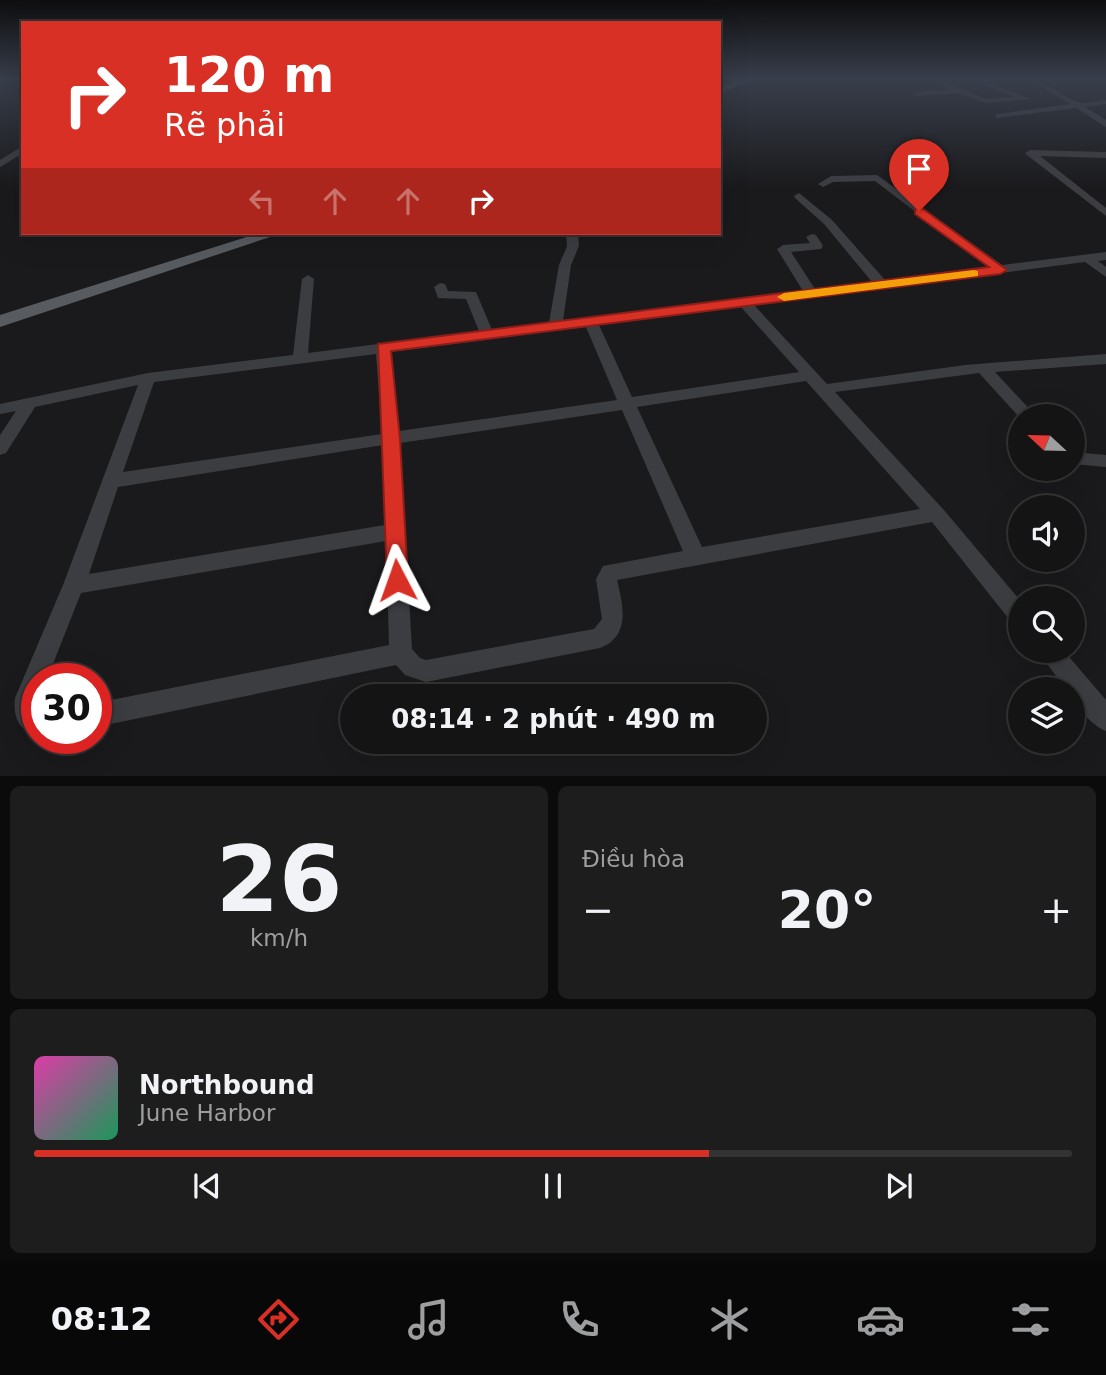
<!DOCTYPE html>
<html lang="vi">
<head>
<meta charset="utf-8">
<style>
  body { margin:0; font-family:"DejaVu Sans",sans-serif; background:#1d1d1e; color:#f1f3f6; height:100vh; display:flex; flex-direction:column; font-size:26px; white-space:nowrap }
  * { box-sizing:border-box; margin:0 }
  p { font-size:23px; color:#9d9ea0 }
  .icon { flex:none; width:38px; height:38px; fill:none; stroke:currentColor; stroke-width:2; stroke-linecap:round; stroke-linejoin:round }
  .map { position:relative; height:776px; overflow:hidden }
  .side { display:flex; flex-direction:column; gap:10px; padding:10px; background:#0b0b0c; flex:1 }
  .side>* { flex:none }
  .top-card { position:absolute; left:21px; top:21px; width:700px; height:214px; border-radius:0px; box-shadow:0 7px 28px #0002,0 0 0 2px #333334; background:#d93025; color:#fff; overflow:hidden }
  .needle { width:46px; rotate:292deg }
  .buttons { position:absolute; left:1008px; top:404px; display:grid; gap:14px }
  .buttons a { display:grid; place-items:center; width:77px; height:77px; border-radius:50%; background:#141415; box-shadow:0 7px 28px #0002,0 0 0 2px #333334; font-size:35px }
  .speed { position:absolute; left:21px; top:663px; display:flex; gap:14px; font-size:35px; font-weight:700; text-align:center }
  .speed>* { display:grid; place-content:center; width:91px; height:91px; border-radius:50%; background:#141415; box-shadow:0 7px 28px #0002,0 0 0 2px #333334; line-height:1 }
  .speed .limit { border:10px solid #d22; background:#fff; color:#111 }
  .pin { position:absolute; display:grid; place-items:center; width:60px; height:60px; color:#fff; margin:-72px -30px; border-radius:50% 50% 50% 0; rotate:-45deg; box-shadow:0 0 7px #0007 }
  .pin .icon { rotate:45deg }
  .me { position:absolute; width:77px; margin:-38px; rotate:356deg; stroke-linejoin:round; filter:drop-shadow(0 0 5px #0008) }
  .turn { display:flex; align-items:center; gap:24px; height:147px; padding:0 28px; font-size:32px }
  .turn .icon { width:91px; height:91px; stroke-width:2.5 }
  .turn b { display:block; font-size:49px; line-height:60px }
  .lanes { display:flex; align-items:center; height:66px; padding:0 28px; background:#0003; justify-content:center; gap:35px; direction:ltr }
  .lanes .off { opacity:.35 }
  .big { font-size:52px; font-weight:700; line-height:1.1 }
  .side .widget { flex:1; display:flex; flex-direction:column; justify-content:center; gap:10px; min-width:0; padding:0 24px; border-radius:10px; background:#1d1d1e }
  .side .dial { align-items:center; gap:0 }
  .dial b { font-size:91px; line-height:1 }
  .song { display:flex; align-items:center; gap:21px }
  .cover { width:84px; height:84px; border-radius:10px; background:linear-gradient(135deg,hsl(320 70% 55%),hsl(150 70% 35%)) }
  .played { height:7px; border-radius:4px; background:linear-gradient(90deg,#d93025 65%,#333334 65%) }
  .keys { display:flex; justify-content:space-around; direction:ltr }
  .heat { display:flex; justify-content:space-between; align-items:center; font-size:38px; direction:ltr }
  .side .tiles { flex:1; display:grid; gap:10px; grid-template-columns:1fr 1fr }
  .widget:last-child { grid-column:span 2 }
  .trip { position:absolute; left:340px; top:684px; width:427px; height:70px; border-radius:35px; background:#141415; box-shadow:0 7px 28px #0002,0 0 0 2px #333334; font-weight:700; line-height:70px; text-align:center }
  .menu { display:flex; height:112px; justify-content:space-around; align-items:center; background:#080808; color:#9d9ea0 }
  .menu .icon { width:49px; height:49px }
  .menu .active { color:#d93025 }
  .menu b { font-size:32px; color:#f1f3f6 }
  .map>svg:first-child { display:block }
</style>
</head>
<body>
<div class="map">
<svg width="1106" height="777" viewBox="0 0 1106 777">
  <rect width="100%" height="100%" fill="#1a1a1c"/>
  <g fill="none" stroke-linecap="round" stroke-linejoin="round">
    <!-- minor -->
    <path fill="#3b3d41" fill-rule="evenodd" d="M896,79H915L899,82Z
      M925,79H936L986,99L1015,97L970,79H981L1030,99L985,103L959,93L913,96L916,92L950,90Z
      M1018,79C1050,79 1053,93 1077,102C1085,105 1098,101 1106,100V104L1085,107L1106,120V127L1076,108L996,118V114H999L1070,104L1044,88Z
      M23,146V153L0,167V160Z
      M1030,150L1106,152V158L1040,156L1106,208V216L1027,155L1025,153Z
      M877,175L1002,265L1106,252V260L1098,261L1106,267V277L1085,262L754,305L827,384L965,365L1106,354V364L995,372L1036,416L1020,418L979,373L835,392L943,509L1020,600V626L1012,623L932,522L617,580C623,605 631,636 600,648L426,682L405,675L396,665L96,727V703L389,645L386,541L81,593L47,679H37V736C18,729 13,717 15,698L63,585L138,385L35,407L6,453L0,455V435L16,411L0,414V404L148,373L293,355L302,279L308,275L314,279L308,353L479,331L466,299L438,298L434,287L440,283L445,284L448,291L476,292L492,330L549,323L559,265L567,246L566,233H578L579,246L571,265L563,321L803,291L777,249L783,245L810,243L806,237L812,234L816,235L823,246L821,249L791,252L815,289L872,282L824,224L795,198L794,196L799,193L832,220L885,280L988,267L875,181L833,182L823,187L818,184L831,176ZM741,307L799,372L632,397L599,325ZM586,327L617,400L399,431L391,352ZM376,354L382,434L123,472L154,382ZM806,381L920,509L702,547L637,407ZM622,410L683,551L603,566L596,579L602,619L594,629L426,660L420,658L412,649L400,443ZM383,445L385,525L89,574L118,487Z
      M1073,452L1106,455V467L1073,464Z
      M1038,651H1064L1106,700V731C1092,726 1073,705 1073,690H1066Z"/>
    <!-- major -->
    <path fill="#585b60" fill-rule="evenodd" d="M742,79H757L719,93V87Z
      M259,233H282L0,327V315Z"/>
  </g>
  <!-- sky -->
  <linearGradient id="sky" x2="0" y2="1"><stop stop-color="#0e0e0f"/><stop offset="0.42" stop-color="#383e4b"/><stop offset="1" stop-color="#383e4b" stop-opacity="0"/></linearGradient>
  <rect width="1106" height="188" fill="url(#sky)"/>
  <!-- route -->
  <path fill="#d93025" stroke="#8d1f18" stroke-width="2" d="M915,209H923L1007,270L1000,274L391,351L400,439L408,580L405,587L397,590L390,587L387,580L378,344L989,267L915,214Z"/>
  <!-- slow -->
  <path fill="#f59e0b" d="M974,270L978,271V276L784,301L777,297L784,293Z"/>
</svg>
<div class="buttons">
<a><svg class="needle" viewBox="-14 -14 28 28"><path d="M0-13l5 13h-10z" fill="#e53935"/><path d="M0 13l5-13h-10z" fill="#9d9ea0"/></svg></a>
<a><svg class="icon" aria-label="sound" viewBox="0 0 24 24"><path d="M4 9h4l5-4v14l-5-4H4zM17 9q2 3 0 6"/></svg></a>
<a><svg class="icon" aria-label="search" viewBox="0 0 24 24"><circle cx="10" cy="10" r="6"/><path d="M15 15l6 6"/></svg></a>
<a><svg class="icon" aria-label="layers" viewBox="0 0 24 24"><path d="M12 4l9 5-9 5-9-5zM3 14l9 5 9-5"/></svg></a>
</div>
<div class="speed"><div class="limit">30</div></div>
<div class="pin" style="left:919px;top:211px;background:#d93025"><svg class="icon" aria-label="arrive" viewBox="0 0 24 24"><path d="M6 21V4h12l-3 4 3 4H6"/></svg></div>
<svg class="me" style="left:397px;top:580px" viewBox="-20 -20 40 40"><path d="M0-17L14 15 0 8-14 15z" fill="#d93025" stroke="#fff" stroke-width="4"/></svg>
<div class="trip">08:14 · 2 phút · 490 m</div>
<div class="top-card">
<div class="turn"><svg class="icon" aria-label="right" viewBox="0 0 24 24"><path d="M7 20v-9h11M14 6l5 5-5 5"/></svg><div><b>120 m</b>Rẽ phải</div></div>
<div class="lanes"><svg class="icon off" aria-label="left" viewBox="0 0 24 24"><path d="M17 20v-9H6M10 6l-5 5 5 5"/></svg><svg class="icon off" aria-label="ahead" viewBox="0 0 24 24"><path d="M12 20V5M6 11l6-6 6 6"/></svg><svg class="icon off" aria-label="ahead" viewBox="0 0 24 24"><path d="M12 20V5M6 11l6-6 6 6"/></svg><svg class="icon" aria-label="right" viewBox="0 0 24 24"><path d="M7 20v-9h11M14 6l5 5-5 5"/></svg></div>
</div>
</div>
<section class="side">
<div class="tiles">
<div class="widget dial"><b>26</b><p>km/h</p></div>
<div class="widget"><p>Điều hòa</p>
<div class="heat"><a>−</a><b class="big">20°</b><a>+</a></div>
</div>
<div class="widget">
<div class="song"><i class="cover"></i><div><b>Northbound</b><p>June Harbor</p></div></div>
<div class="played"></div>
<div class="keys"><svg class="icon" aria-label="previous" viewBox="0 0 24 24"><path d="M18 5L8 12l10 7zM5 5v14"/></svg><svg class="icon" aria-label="pause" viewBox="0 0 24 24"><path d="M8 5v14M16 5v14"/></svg><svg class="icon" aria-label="next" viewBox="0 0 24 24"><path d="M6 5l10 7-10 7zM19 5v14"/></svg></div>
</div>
</div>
</section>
<nav class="menu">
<b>08:12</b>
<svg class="icon active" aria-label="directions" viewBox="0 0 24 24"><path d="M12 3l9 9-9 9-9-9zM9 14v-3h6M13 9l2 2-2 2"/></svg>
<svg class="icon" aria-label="music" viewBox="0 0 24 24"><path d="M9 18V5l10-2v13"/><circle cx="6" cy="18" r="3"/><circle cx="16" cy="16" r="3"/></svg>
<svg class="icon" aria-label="phone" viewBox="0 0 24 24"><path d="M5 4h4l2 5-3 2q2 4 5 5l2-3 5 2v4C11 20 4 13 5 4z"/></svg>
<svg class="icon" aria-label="climate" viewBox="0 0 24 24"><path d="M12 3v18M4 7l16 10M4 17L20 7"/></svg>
<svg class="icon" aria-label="car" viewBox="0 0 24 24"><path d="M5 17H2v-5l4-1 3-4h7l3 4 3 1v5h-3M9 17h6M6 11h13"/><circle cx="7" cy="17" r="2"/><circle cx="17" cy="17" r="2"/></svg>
<svg class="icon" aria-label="filters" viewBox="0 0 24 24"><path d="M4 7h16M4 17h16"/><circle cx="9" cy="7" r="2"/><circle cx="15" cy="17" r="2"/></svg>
</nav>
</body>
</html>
